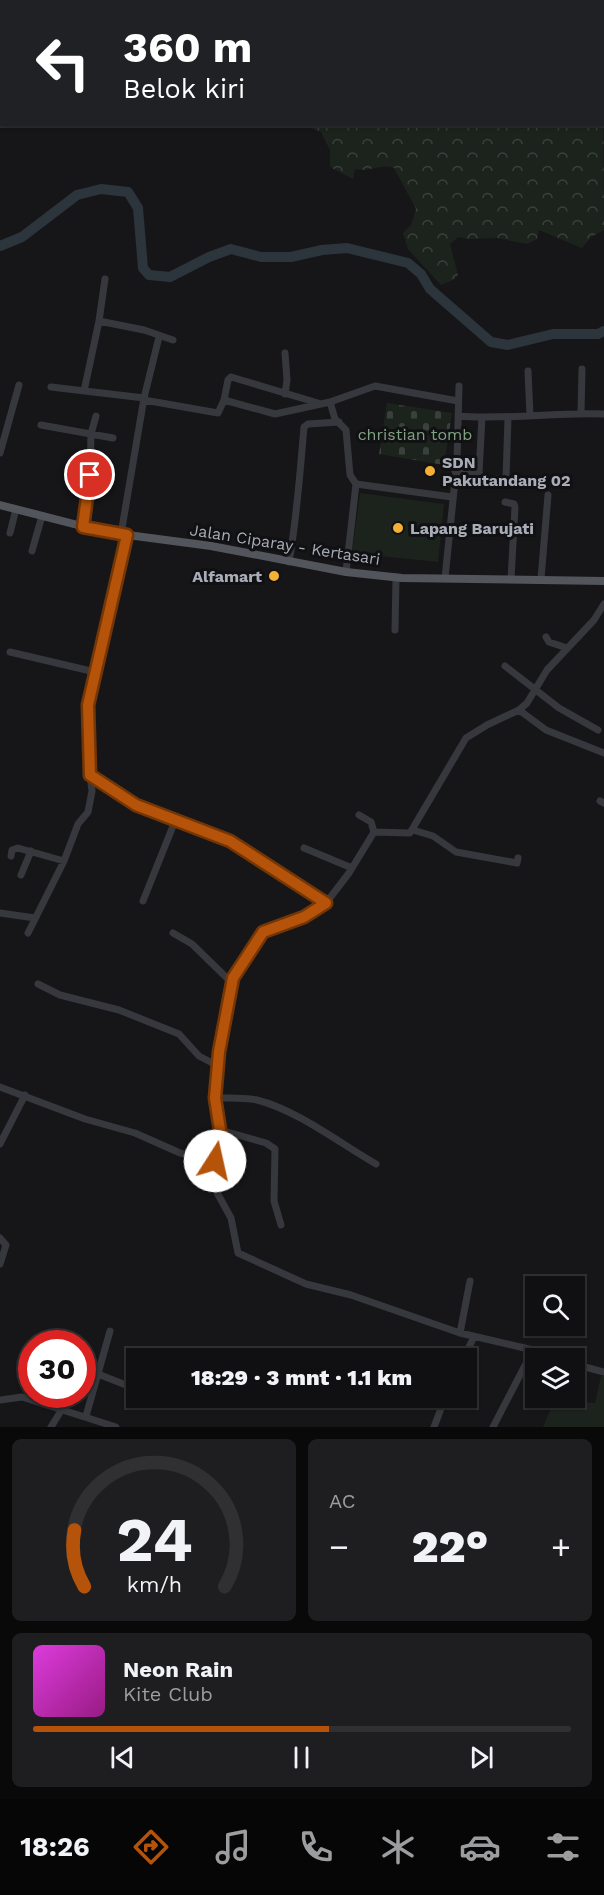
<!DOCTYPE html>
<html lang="id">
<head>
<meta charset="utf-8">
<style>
  body { margin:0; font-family:"Work Sans",sans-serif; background:#1e1e20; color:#f1f3f6; height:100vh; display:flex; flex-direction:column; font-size:22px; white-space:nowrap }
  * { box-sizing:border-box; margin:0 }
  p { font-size:20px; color:#9c9d9f }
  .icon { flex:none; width:33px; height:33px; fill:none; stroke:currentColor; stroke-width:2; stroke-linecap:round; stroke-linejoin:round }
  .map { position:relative; height:1427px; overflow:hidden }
  .drawer { display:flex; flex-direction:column; gap:12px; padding:12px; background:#09090a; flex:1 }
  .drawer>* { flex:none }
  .top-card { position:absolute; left:0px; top:0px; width:604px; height:126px; box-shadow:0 2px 4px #0004,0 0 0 2px #303032; background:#202124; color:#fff; overflow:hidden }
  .controls { position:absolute; left:525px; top:1276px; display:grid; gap:12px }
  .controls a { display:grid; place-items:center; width:60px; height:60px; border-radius:0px; background:#101012; box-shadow:0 2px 4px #0004,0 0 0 2px #303032; font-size:30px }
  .speed { position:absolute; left:18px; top:1330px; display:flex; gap:12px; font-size:30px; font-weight:700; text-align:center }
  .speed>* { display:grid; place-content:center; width:78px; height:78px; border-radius:50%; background:#101012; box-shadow:0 2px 4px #0004,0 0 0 2px #303032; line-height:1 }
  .speed .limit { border:9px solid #d22; background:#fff; color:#111 }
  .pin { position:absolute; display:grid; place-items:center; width:51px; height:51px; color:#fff; margin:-26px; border:3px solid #fff; border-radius:50%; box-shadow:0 2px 6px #0007 }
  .me { position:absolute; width:66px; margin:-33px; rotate:10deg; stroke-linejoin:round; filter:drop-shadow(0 0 4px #0008) }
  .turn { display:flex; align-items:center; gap:21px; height:126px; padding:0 24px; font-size:27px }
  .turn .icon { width:78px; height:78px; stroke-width:2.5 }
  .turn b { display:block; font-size:42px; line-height:51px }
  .big { font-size:45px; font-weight:800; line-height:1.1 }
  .drawer .card { flex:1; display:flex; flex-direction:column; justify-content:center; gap:9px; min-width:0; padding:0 21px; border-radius:9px; background:#1e1e20 }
  .drawer .dial { align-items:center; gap:0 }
  .dial svg { height:156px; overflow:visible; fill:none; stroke:#303032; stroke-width:7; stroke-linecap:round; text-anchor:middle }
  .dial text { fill:#f1f3f6; stroke:none }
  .song { display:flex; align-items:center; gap:18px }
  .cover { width:72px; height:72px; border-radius:9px; background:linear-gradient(135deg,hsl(300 70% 55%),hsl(310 70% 35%)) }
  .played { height:6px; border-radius:3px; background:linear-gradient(90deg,#b45309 55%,#303032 55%) }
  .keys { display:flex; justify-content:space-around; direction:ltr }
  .heat { display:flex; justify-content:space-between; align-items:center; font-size:33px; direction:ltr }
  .drawer .tiles { flex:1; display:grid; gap:12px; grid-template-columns:1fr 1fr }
  .card:last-child { grid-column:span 2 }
  .trip { position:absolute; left:126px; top:1348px; width:351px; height:60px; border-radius:0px; background:#101012; box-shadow:0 2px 4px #0004,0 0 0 2px #303032; font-weight:800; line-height:60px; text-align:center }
  .dock { display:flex; height:96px; justify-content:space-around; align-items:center; background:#060607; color:#9c9d9f }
  .dock .icon { width:42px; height:42px }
  .dock .current { color:#b45309 }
  .dock b { font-size:27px; color:#f1f3f6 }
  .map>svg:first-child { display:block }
</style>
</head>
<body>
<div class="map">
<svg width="604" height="1427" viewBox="0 0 604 1427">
  <defs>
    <pattern id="forest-crowns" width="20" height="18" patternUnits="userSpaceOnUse" patternTransform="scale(1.5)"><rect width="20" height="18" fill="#1c231d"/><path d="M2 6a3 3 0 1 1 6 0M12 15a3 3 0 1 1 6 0" fill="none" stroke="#3a403c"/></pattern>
    <pattern id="cemetery-stones" width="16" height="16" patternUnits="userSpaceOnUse" patternTransform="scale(1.5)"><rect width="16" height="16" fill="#1c231d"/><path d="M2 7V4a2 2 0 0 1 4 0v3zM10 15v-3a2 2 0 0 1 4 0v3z" fill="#3a403c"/></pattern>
  </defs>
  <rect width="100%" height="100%" fill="#161618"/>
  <!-- grass -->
  <path fill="#1c231d" d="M360,493L444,504L438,562L352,553Z
    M601,1376H604V1427H543L554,1401L595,1403Z"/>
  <!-- forest -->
  <path fill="url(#forest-crowns)" d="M280,0H571L572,1H280Z
    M603,70L604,230L591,237L582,248L539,230L537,239L527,244L497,238L468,239L458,237L450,244L458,275L455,279L441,285L408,249L403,233L411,225L416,209L394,168C379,163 370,173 355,169L353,179L330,167V150L321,132L311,128L310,125L603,124Z"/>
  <!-- cemetery -->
  <path fill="url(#cemetery-stones)" d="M387,403L452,413L444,465L379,454Z"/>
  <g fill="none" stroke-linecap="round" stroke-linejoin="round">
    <!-- river -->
    <path stroke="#2c353c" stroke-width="10" d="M0,246L22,237L77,195L101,189L128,192L138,208L143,268L149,275L170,277L209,257L231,249L261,257H291L322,250L347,248L408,263L421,274L430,289L491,342L508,345L553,334H598L604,331"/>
    <!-- minor -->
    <path stroke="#37383d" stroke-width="7" d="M105,279L99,321L144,330L173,340
      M528,371L530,416
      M51,387L144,398
      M84,391L99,321
      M285,394L287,380L285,353
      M144,400L218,413L224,400L228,380L231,377L318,403
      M224,400L275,414L330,402L375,386L458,401
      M330,402L335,419L346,430L350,475L356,484L452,497
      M581,413L582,369
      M458,416C507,420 555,412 604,414
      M41,425L113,438
      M0,453L19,385
      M455,471L479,473L482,417
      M479,473L484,480L506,478L508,418
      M505,502L514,504L515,507L511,579
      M83,527L90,475L91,434L96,416
      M10,533L16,509
      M121,534L144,398L159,337
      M127,535L88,705L90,775L136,805L230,841L326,903
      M32,551L42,516
      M289,562C297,517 300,472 304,427L308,424L339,422
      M346,572L356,484
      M445,578L457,461L459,386
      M541,579L548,495
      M395,630L396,577
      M546,637L549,642L567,648
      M10,652L95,672
      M505,666L559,708L598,730
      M519,710L546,730L604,753
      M600,801L604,803
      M359,815L371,822L374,832
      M413,830L433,836L456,852L517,863L518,858
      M304,848L352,868
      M11,856L12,850L18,848L64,861
      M21,875L31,851
      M143,901L175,821
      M0,913L35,918
      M28,933L64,861L78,824L88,812L92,791L90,775
      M173,933L192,944L231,982
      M38,984L60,995L119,1010L179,1034L199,1056L218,1066
      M0,1087L85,1119L135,1133L180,1153L215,1161
      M215,1098C230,1098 243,1097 257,1100C297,1110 341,1144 376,1164
      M220,1130L266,1143L275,1149L274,1201L281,1225
      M0,1144L25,1095
      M0,1238L6,1245L0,1264
      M460,1333L470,1281
      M381,1359L392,1351L407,1359
      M463,1359L474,1337
      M557,1359L533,1350L460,1333L351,1295L306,1284L238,1253L231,1218L215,1189L213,1171L220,1130L215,1098L219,1052L233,978L263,932L304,917L326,903L349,873L374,832L410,833L466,738L487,725L519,710L527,703L547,670L594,620L604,604
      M574,1364L604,1372
      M98,1374L136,1389
      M0,1400L22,1397L116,1427
      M86,1416L110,1331
      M51,1427L62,1409
      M434,1427L445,1398
      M493,1427L533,1350"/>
    <!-- major -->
    <path stroke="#53555c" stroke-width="8" d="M0,505L105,532L211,546L346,572L402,578L604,581"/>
  </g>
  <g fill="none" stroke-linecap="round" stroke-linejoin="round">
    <!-- route casing -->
    <g stroke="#753606" stroke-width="15">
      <path id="route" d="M90,475L83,527L127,535L88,705L90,775L136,805L230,841L326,903L304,917L263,932L233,978L219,1052L215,1098L220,1130L215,1161"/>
    </g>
    <!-- route -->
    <use href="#route" stroke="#b45309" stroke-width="10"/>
  </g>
  <!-- markers -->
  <g fill="#f2b134" stroke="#111113" stroke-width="2">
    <circle cx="430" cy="471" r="6"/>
    <circle cx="398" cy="528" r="6"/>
    <circle cx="274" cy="576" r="6"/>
  </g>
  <g text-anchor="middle" stroke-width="6" stroke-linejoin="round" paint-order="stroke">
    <!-- park labels -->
    <g font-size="16" fill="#7fa381" stroke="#111113">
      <text x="415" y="440">christian tomb</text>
    </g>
    <!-- poi labels -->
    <g font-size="16" font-weight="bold" fill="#a8adb8" stroke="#111113" text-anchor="start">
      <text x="442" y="468">SDN<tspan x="442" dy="18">Pakutandang 02</tspan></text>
      <text x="410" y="534">Lapang Barujati</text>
      <text x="262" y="582" text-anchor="end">Alfamart</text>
    </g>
    <!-- street labels -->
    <g font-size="16" fill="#a8adb8" stroke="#111113">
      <text transform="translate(285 544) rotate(9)" y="6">Jalan Ciparay - Kertasari</text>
    </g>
  </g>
</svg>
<div class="controls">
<a><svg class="icon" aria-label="search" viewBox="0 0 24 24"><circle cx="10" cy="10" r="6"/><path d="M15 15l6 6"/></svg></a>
<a><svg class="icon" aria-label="layers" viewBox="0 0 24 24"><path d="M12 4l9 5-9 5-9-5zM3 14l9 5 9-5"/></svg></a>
</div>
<div class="speed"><div class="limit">30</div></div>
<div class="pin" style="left:90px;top:475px;background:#d93025"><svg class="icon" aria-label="arrive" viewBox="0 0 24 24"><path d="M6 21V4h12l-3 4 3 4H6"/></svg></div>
<svg class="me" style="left:215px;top:1161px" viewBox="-20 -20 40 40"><circle r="19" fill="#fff"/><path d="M0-13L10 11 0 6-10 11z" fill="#b45309"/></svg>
<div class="trip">18:29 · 3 mnt · 1.1 km</div>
<div class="top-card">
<div class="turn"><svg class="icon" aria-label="left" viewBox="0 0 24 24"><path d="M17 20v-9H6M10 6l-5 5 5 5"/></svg><div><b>360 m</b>Belok kiri</div></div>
</div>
</div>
<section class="drawer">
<div class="tiles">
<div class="card dial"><svg viewBox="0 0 100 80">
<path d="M14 69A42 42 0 1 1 86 69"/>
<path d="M14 69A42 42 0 0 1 9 40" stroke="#b45309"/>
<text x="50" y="56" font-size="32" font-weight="700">24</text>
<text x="50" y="72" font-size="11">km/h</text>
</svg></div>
<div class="card"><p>AC</p>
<div class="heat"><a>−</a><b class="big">22°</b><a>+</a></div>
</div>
<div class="card">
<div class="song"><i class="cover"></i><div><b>Neon Rain</b><p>Kite Club</p></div></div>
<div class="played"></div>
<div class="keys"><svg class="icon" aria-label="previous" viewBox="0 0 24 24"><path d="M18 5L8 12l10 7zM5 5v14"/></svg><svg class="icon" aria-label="pause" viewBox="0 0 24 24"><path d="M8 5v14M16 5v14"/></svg><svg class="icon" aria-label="next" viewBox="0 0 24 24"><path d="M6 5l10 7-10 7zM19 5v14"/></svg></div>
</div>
</div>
</section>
<nav class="dock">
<b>18:26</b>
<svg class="icon current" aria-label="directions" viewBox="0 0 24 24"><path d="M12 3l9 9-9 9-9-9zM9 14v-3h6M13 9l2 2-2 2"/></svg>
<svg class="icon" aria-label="music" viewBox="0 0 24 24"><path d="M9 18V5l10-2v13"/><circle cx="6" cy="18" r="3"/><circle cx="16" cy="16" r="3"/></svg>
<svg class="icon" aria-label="phone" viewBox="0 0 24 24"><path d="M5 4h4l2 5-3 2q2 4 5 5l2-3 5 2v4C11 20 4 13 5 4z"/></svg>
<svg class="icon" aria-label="climate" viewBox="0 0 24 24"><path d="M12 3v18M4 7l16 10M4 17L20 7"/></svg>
<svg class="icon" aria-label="car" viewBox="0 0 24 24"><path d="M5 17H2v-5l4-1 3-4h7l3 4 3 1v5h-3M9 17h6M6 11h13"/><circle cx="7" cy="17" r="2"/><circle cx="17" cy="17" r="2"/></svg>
<svg class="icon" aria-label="filters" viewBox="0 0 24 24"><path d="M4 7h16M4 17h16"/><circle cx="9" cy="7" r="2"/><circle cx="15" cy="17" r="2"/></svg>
</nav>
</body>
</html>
